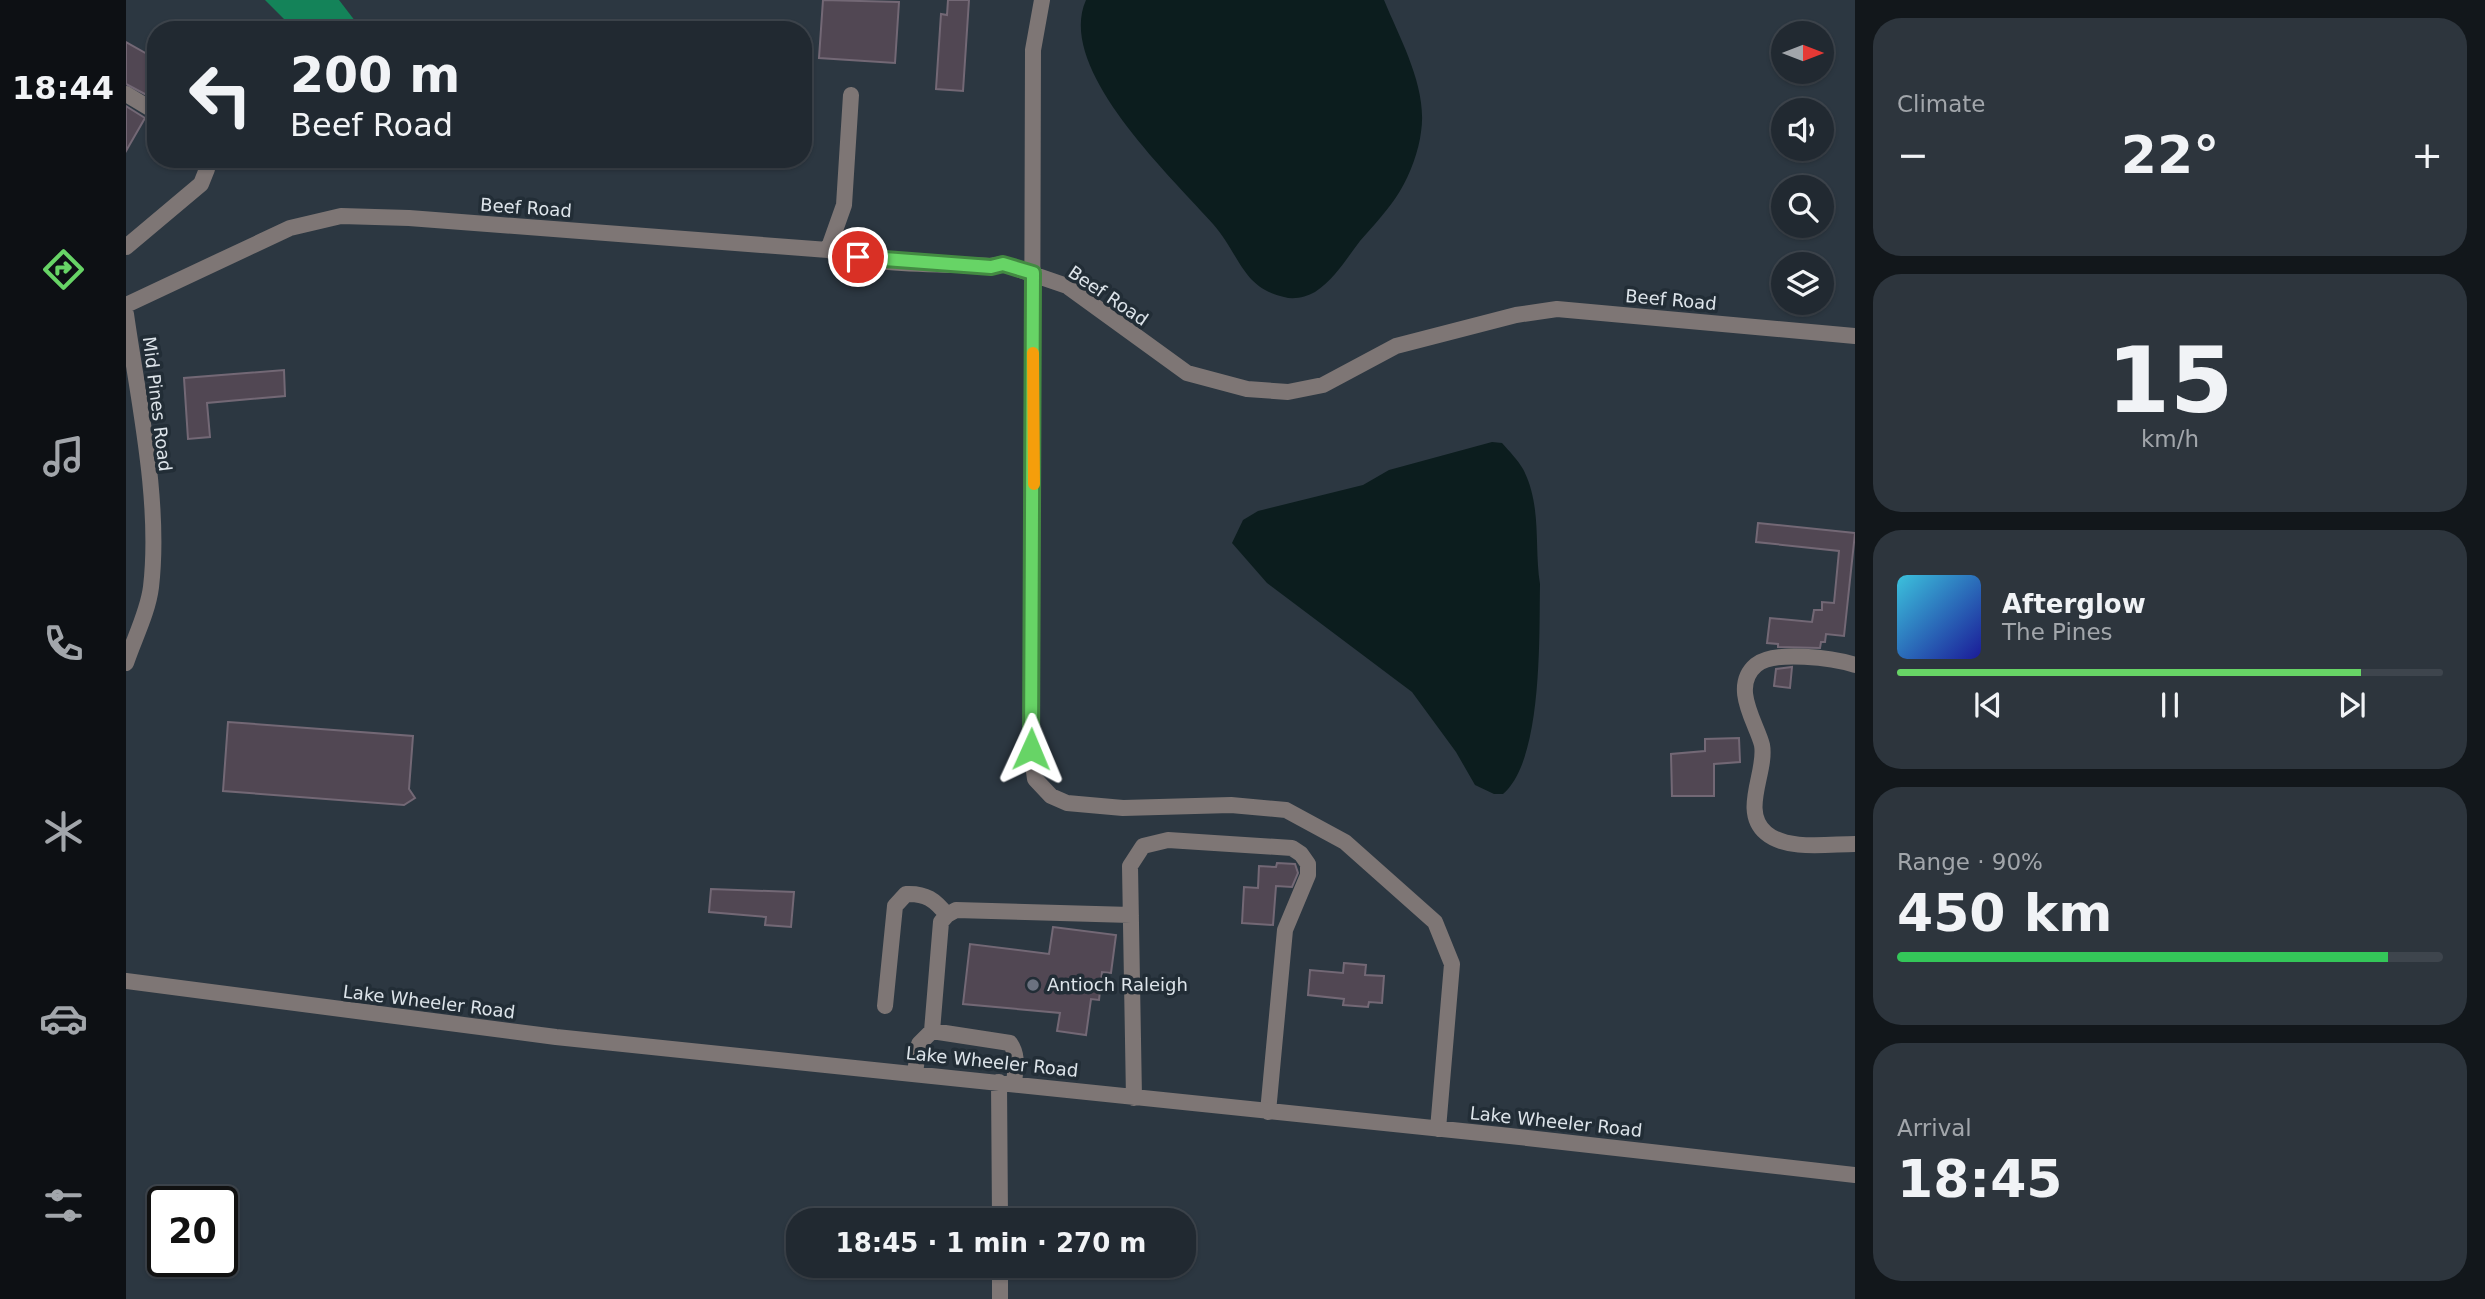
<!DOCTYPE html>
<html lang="en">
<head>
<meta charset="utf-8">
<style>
  body { margin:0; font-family:"DejaVu Sans",sans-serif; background:#2d353d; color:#f1f3f6; height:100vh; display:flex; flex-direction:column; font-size:26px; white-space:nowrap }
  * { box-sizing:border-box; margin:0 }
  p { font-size:23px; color:#a2a6ab }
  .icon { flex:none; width:38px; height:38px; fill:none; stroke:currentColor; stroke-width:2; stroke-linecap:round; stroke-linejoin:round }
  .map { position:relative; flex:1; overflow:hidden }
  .details { display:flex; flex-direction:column; gap:18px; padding:18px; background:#12171b; width:630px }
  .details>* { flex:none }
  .banner { position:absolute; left:21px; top:21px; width:665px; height:147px; border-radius:28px; box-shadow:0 2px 5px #0004,0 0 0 2px #3e454d; background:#212931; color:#f1f3f6; overflow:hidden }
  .needle { width:46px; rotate:90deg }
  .tools { position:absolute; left:1645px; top:21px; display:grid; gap:14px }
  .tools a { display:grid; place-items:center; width:63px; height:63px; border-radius:50%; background:#212931; box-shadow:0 2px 5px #0004,0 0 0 2px #3e454d; font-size:35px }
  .speed { position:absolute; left:21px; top:1186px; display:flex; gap:14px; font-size:35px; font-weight:700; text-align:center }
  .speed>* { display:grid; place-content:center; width:91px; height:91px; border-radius:50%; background:#212931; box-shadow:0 2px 5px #0004,0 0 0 2px #3e454d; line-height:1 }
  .speed .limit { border:4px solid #111; border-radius:10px; background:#fff; color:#111 }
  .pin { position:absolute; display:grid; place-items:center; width:60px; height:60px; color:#fff; margin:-30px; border:4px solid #fff; border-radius:50%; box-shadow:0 2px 7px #0007 }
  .me { position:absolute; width:77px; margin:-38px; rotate:1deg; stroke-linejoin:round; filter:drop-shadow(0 0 5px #0008) }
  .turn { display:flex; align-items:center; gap:24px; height:147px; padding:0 28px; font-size:32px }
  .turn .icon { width:91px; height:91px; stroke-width:2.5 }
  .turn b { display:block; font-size:49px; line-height:60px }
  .big { font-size:52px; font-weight:800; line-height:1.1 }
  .details .tile { flex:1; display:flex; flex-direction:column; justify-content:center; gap:10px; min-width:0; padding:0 24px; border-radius:28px; background:#2d353d }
  .details .dial { align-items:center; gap:0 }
  .dial b { font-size:91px; line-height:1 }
  .song { display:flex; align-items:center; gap:21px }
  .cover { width:84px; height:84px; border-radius:10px; background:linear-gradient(135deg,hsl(190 70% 55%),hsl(240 70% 35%)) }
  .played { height:7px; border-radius:4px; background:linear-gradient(90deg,#67d466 85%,#3e454d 85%) }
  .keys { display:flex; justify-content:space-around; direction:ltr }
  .heat { display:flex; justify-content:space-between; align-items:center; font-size:38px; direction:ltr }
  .charge { height:10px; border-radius:5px; background:linear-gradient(90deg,#34c759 90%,#3e454d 0) }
  .trip { position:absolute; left:660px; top:1208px; width:410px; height:70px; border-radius:28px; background:#212931; box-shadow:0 2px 5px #0004,0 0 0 2px #3e454d; font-weight:800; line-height:70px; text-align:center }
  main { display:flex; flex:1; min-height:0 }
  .tab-bar { display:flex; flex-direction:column; width:126px; justify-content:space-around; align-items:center; background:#0d1014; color:#a2a6ab }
  .tab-bar .icon { width:49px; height:49px }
  .tab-bar .active { color:#67d466 }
  .tab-bar b { font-size:32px; color:#f1f3f6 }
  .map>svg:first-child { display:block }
</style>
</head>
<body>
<main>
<nav class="tab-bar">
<b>18:44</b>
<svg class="icon active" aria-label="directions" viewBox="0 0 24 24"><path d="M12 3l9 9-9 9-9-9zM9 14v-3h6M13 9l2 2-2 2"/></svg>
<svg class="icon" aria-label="music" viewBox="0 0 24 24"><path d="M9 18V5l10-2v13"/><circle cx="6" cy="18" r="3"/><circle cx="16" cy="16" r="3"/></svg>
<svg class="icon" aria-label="phone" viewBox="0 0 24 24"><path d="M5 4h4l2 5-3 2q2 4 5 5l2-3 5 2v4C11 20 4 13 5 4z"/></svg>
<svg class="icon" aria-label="climate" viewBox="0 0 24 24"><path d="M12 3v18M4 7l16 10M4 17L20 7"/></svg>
<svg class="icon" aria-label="car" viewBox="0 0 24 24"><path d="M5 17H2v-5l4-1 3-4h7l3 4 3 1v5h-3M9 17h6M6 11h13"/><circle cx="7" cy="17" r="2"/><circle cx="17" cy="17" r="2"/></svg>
<svg class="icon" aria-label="filters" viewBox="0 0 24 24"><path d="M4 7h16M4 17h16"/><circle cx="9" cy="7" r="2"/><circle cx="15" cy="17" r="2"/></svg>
</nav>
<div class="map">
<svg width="1729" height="1299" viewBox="0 0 1729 1299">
  <rect width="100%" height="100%" fill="#2c3741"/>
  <!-- forest -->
  <path fill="#148359" d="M139,0H213L236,30H169Z"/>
  <!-- water -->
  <path fill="#0c1d1e" d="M960,0H1258C1274,39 1302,88 1295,132C1293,150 1284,175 1274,191C1263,209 1248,225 1234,241C1220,259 1209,279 1189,292C1180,297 1168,300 1158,297C1116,288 1113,253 1087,224C1045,176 929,69 960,0Z
    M1366,442L1376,443C1383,451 1392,460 1397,469C1416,505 1408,546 1414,584C1413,636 1417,760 1377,794H1368L1349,785L1330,752L1286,692L1141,583L1106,543L1117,520L1132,511L1237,485L1263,470Z"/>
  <!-- building -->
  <path fill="#514753" stroke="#736875" stroke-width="2" d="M697,0L773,2L769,63L693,58Z
    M822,0H843L837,91L810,89L815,14L821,15Z
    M0,42L30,59V100L0,84Z
    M0,106L19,118L0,151Z
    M158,370L159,396L81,403L84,437L62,439L58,378Z
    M1632,523L1729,533L1718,636L1700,634L1699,642H1695L1694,648L1652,647V644L1641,643L1644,618L1686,622L1688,610H1696V602L1708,603L1713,551L1630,542Z
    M1666,667L1664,688L1648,686L1650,669Z
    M102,722L287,736L283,789L289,798L278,805L97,791Z
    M1613,738L1614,762L1588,764V796H1546L1545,754L1579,751V739Z
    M1151,863L1169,864L1172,873L1166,887L1150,886L1147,925L1116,923L1118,887L1132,888L1133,866L1150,867Z
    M585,889L668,892L665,927L639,925L640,917L583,912Z
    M927,927L990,935L985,973L976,972L973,1000L965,999L960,1035L931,1031L934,1013L837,1004L844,944L923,954Z
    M1218,963L1240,965L1239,975L1258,976L1256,1003L1243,1002L1242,1007L1217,1005L1218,999L1182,995L1184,970L1217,973Z"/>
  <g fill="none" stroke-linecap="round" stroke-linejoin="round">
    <!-- path -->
    <path stroke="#8c959c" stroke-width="2.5" stroke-dasharray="2 5" stroke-linecap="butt" d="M677,74L680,73"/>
    <!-- minor -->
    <path stroke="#7e7675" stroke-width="16" d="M916,0L907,50L905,749L909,779L925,796L941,803L997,808L1105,805L1160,810L1219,842L1309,922L1326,964L1312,1129
      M0,94L30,112
      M0,247L75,184L81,169L80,159
      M702,250L718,205L725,95
      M0,305L164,228L215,216L283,218L702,250C739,266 822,264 865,266L877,264L941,286L1061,373L1121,389L1162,392L1197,385L1270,346L1390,315L1431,309L1729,336
      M0,314C12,399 35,501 25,587C22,612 8,639 0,663
      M1729,665C1708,658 1648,650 1630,665C1604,687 1631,724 1636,745C1641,772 1614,811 1640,833C1661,851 1703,844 1729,844
      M0,981L430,1037L1384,1136L1729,1175
      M759,1006L769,906L780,894C800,893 809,900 821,915
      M806,1031L815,922L821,915L830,910L1005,915
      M789,1073L793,1044L806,1031L884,1043C893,1056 889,1069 888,1084
      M873,1082L874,1220
      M1008,1098L1004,866L1017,846L1042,840L1166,848L1175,854L1182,864V875L1159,930L1142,1112
      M874,1265V1299"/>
  </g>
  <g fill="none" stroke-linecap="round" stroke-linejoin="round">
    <!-- route casing -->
    <g stroke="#438a42" stroke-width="18">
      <path id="route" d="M732,257L865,267L877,264L907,273L905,749"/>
    </g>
    <!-- route -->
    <use href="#route" stroke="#67d466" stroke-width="12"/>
    <!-- slow -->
    <path stroke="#f59e0b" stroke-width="12" d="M907,353L908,484"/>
  </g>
  <!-- markers -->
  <circle fill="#6b7280" stroke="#222d36" stroke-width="2.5" cx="907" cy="985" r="7"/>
  <g text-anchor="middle" stroke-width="7" stroke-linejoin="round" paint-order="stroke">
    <!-- street labels -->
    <g font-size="18" fill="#dde4ea" stroke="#222d36">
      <text transform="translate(400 208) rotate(4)" y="6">Beef Road</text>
      <text transform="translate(982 296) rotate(34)" y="6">Beef Road</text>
      <text transform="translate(1545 300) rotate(5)" y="6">Beef Road</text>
      <text transform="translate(31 404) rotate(83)" y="6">Mid Pines Road</text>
      <text transform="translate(303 1002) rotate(7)" y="6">Lake Wheeler Road</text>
      <text transform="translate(866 1062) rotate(6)" y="6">Lake Wheeler Road</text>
      <text transform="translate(1430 1122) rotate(6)" y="6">Lake Wheeler Road</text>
    </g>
    <!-- poi labels -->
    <g font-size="18" fill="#dde4ea" stroke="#222d36" text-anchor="start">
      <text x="921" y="991">Antioch Raleigh</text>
    </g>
  </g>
</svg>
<div class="tools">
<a><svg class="needle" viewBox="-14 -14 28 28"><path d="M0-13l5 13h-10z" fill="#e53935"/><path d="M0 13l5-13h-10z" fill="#a2a6ab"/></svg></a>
<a><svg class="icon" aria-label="sound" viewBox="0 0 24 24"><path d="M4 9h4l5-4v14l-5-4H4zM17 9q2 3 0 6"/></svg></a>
<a><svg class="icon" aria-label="search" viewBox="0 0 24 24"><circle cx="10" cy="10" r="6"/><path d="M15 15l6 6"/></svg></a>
<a><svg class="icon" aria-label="layers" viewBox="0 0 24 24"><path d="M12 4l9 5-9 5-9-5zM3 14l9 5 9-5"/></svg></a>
</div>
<div class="speed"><div class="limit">20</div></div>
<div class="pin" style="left:732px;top:257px;background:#d93025"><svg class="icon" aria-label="arrive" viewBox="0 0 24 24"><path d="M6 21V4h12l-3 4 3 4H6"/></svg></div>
<svg class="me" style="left:905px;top:749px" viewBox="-20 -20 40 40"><path d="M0-17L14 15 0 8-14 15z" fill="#67d466" stroke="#fff" stroke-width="4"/></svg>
<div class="trip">18:45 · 1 min · 270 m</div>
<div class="banner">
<div class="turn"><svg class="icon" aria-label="left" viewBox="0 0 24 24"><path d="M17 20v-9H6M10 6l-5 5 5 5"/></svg><div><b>200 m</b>Beef Road</div></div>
</div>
</div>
<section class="details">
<div class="tile"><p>Climate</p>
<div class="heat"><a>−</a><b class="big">22°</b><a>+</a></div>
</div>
<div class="tile dial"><b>15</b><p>km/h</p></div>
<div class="tile">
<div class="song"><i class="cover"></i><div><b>Afterglow</b><p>The Pines</p></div></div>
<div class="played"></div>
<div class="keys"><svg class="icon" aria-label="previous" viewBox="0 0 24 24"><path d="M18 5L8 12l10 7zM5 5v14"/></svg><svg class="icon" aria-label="pause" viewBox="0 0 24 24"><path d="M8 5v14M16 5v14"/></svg><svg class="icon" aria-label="next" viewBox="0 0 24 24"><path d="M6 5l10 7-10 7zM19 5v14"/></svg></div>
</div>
<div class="tile"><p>Range · 90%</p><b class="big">450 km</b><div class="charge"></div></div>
<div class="tile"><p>Arrival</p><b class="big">18:45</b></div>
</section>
</main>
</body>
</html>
